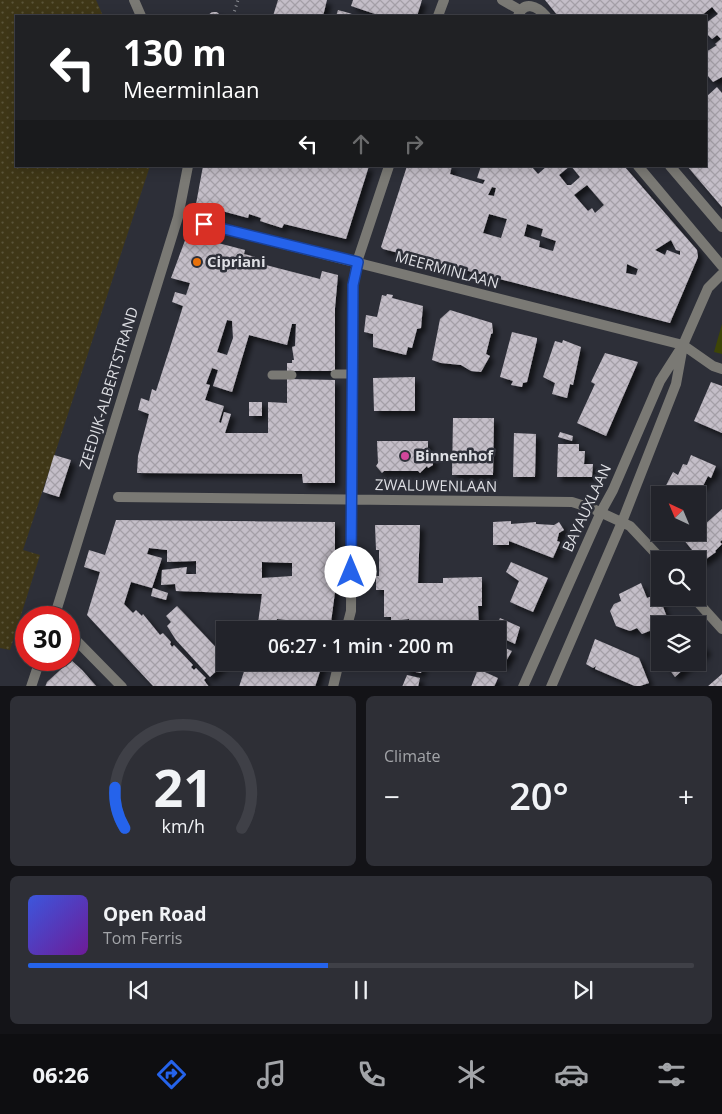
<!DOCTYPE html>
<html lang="en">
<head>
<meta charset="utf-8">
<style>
  body { margin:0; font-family:"Open Sans",sans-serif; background:#2e2f36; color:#f1f3f6; height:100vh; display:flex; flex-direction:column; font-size:19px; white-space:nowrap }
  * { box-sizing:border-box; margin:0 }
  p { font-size:16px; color:#a2a4a8 }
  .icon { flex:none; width:28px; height:28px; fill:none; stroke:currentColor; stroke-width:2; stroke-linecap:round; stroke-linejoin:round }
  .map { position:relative; height:686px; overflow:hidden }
  .side { display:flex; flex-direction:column; gap:10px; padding:10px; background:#131317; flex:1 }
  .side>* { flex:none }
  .top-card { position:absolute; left:15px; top:15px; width:692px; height:152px; border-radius:0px; box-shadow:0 2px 12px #0003,0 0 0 1px #3f4047; background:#202124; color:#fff; overflow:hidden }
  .needle { width:32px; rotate:316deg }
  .controls { position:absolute; left:651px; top:486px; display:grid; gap:10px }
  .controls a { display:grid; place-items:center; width:55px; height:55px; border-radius:0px; background:#22232a; box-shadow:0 2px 12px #0003,0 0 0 1px #3f4047; font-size:25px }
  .speed { position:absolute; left:15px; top:606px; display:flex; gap:10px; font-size:25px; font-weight:700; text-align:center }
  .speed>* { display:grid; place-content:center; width:65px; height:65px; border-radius:50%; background:#22232a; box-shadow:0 2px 12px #0003,0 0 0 1px #3f4047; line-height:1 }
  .speed .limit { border:8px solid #d22; background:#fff; color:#111 }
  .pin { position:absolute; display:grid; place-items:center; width:42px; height:42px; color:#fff; margin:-21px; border-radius:10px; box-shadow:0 2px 8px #0006 }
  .me { position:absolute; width:55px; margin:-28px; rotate:0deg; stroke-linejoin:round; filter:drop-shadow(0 0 4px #0008) }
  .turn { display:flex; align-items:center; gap:18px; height:105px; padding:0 25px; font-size:22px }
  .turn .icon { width:65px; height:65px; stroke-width:2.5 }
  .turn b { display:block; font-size:35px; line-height:42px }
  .lanes { display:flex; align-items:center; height:48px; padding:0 25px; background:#0003; justify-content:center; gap:25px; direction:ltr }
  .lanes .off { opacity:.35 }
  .big { font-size:38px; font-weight:600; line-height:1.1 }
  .side .widget { flex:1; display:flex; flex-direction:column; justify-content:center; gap:8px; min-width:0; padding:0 18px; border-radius:8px; background:#2e2f36 }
  .side .dial { align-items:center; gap:0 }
  .dial svg { height:130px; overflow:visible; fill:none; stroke:#3f4047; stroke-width:7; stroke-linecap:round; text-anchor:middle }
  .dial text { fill:#f1f3f6; stroke:none }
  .song { display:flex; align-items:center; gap:15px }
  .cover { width:60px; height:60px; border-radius:8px; background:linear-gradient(135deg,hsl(230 70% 55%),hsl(280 70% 35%)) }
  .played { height:5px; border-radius:2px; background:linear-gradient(90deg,#2563eb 45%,#3f4047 45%) }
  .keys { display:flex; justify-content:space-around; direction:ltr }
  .heat { display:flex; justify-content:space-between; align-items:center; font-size:28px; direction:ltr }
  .side .tiles { flex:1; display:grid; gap:10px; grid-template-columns:1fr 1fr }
  .widget:last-child { grid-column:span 2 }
  .trip { position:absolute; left:216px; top:621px; width:290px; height:50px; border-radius:0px; background:#22232a; box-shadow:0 2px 12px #0003,0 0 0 1px #3f4047; font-weight:600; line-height:50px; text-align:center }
  .tabs { display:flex; height:80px; justify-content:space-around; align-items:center; background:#0e0e11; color:#a2a4a8 }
  .tabs .icon { width:35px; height:35px }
  .tabs .selected { color:#2563eb }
  .tabs b { font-size:22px; color:#f1f3f6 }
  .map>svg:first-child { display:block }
</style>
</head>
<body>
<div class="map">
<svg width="722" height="687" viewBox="0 0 722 687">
  <defs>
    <pattern id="sand-dots" width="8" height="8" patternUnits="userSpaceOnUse" patternTransform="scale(1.25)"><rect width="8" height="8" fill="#3f3717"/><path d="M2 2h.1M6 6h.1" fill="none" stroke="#5a5439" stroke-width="1.8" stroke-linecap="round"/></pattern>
    <pattern id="building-cross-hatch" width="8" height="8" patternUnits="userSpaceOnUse" patternTransform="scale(1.25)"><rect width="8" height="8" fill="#c4bec8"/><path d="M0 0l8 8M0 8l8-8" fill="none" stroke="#a49fa7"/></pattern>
    <filter id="shadow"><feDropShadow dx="4.5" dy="4.5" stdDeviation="2.5" flood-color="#0009"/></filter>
  </defs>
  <rect width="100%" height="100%" fill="#2d2f38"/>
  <!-- green -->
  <path fill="#3e4507" d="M722,324V354L714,352Z"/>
  <!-- sand -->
  <path fill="url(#sand-dots)" d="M0,0H96L103,16H16V166H150L23,550L40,555L10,650L0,648Z"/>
  <!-- building -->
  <path fill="url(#building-cross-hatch)" fill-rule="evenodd" filter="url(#shadow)" d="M278,0H327L323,16H273Z
    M353,0H422L417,16H381L351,6Z
    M545,0H722V77L713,82L708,76L706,77V52L717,45L715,44L721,39L717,35L712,39L706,33V23L718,14L712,7L701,16H558Z
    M338,10L349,13L357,16H336Z
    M212,12H217L221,16H207Z
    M717,87L722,93V207L687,166H706V97Z
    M203,166H369L346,239L284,224L282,228L260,221L261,218L249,214L248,218L196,204Z
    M407,166H452L450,174L483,184L485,180L477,178L481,166H531L538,174L547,166H570L559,175L567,185H571L580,177L571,166H624L697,250L698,257L670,323L383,249L381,247ZM587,185L604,205L595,213L592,208L588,211L574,195ZM492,187L496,188L494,196L488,195ZM489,214L507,219L501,238L483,233ZM527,224L543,229L541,236L556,241L553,251L539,247L540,241L524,236ZM671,240L676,250L680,251V255L667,250L665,255L655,250ZM627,264L638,269L636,275L626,273Z
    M187,235L245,250L244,254L259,258L258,263L320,279L322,271L338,275L335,308V371H287V363H292V360H294L292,347L295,346L296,324H292L287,345L249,335L232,392L213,386L218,370L212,368L206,384L210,385L205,400L224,406L219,422L221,423L224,412L231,414L225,433H268V402L287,403V379L335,380V483H303L302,474L137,473L138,456L149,414L138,410L141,398L149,401L152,389L156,391L173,338L183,306L172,302L175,292L186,295L190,283L171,278ZM227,320L232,321L233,338L227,355L217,352Z
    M387,294L393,295L392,298L423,306L421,328L417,329L412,348L408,347L406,355L373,347V334L364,332L366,315L377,317L382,295L386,296Z
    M450,310L492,323L493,333L491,334L486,354L490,356L481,372L471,371L461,365L441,363L432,360L440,319Z
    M512,332L537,338V340L527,382L523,383L522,387L511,385L513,381L500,377Z
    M563,340L581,347L573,385L570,384L567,398L552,394L555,383L543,377L555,341L562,343Z
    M605,353L638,362L606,436L577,423L595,384L591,382Z
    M415,377V411H374L373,378Z
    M711,382L722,386V433L694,421Z
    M249,402H262V416H249Z
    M453,418H494L493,475H452Z
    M560,432L573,436L572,441L558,437Z
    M514,433L536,434L535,477H513Z
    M377,441H428V453H433V465L428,468L427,466L420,473L418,471H384L382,473L376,466L378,463Z
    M558,444H579V451H585L584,464H593L592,477H557Z
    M54,455L71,460L59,497L43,492Z
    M691,455L716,466L711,478L708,476L703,486L699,485L693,495H661L673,472L678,475L683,464L687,465Z
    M660,497V512L654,510Z
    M722,509V540L720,542L722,544L715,551L716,552L702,562L683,539L690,532H698V526L702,522L704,525Z
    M116,520L335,522V592L330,630H284L286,620L277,619L274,630H257L262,594L176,591L175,584L161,585L162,570L187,567L186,574H196V561L167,562V550L149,548L147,554L162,558L152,588L131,582L124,604L133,613L136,610L142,616L143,614L160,635L163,633L171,642L170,644L172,647L174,645L193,665L191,667L194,670L196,668L206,678L204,680L209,687H154L87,615L100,572L84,567L89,550L105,555ZM262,562L292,563V576L262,578Z
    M511,521V524L536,522V524L554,525L559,522L564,530L559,533L557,541L560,542L553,558L509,541V545H493V522Z
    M375,525H420L418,583H443V578L482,577V606H478L479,628L409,630V619L391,621V617H384V590H376V576H379V550H376Z
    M511,562L548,578L533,612L510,602L519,581L506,572Z
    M641,583L647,598L658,594L667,617L655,624L657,628L642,634L637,628L630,631L616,626L610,611L614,604L621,601L619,594Z
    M153,588L168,593L166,600L151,596Z
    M177,606L225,657V663L210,677L176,640L167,626L171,622L166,616Z
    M500,618L520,627L515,644L498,636V630H489L491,625L496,627Z
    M595,639L639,658L649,683L637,687L595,669L596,666L593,668L586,664Z
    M698,642L707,650L698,658Z
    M498,645L512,651L503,666L498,664Z
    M71,660L82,670L97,687H45L47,682Z
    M247,662H323L315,687H239Z
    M407,662H423L421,673L405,670Z
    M664,662H691L675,677Z
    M478,669L498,678L494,687H471Z
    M722,674V687H707Z
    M407,675L420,678L418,687H402Z"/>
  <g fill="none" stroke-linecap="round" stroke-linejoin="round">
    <!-- path -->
    <path stroke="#8c8e94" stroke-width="3" stroke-dasharray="1 4" stroke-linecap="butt" d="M233,16L238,0"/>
    <!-- lane -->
    <path stroke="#7a7974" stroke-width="9" d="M335,374H353
      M272,375H292"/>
    <!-- street -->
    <path stroke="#7a7974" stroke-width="10" d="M134,0L141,16
      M502,0L520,10
      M438,16L444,0
      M518,16C524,0 537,6 546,16
      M638,166L722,266
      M670,166L722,227
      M204,224L683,345L713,366L722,369
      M118,497L572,502L591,508L630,526L662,560
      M694,598L722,629
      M54,618L178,217L188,166
      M346,630L351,611L353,285L357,262L389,166
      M69,633L122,687
      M31,687L40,660
      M333,687L339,662
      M523,687L601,512L613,490L660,381L683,345L708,288L722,274
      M551,687L622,522L676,384L682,351"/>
  </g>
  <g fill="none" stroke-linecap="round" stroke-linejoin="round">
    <!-- route casing -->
    <g stroke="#184099" stroke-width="12">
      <path id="route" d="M204,224L358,262L353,285L351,572"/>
    </g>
    <!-- route -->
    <use href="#route" stroke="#2563eb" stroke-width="9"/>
  </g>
  <!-- markers -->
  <circle fill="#e8710a" stroke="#2d2f38" stroke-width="2" cx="197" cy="262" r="5"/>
  <circle fill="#d1479c" stroke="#2d2f38" stroke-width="2" cx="405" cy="456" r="5"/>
  <g text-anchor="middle" stroke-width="5" stroke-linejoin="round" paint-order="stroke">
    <!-- poi labels -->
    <g font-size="15" font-weight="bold" fill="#dedfe4" stroke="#2d2f38" text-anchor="start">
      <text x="207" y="267">Cipriani</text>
      <text x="415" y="461">Binnenhof</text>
    </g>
    <!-- street labels -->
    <g font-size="15" fill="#dedfe4" stroke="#2d2f38">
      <text transform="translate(447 270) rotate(15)" y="5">MEERMINLAAN</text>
      <text transform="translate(109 388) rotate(-73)" y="5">ZEEDIJK-ALBERTSTRAND</text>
      <text transform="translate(436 486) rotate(1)" y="5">ZWALUWENLAAN</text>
      <text transform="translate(587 508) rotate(-65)" y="5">BAYAUXLAAN</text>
    </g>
  </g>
</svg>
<div class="controls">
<a><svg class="needle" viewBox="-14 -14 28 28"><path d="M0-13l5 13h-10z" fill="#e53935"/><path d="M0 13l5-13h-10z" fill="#a2a4a8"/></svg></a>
<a><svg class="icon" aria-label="search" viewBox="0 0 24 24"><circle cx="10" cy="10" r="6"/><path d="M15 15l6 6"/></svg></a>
<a><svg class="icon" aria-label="layers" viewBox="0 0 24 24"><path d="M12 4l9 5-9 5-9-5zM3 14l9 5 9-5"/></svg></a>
</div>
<div class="speed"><div class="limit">30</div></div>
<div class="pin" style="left:204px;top:224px;background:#d93025"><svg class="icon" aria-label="arrive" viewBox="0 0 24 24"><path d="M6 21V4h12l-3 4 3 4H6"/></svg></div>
<svg class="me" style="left:351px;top:572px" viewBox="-20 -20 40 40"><circle r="19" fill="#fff"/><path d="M0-13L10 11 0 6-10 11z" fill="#2563eb"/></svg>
<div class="trip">06:27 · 1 min · 200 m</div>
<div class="top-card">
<div class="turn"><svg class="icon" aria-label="left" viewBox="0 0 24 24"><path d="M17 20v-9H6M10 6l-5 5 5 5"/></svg><div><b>130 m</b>Meerminlaan</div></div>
<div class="lanes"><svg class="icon" aria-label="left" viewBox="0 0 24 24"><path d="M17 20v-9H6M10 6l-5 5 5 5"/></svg><svg class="icon off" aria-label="ahead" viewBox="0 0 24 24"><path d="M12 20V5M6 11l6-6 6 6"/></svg><svg class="icon off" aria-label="right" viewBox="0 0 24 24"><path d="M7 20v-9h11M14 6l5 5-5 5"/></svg></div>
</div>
</div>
<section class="side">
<div class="tiles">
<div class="widget dial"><svg viewBox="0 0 100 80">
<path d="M14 69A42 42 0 1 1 86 69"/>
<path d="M14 69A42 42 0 0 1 8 44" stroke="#2563eb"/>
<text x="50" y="56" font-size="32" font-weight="700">21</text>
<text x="50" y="72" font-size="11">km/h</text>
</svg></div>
<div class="widget"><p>Climate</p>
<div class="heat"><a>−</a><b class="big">20°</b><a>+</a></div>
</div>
<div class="widget">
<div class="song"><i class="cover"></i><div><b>Open Road</b><p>Tom Ferris</p></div></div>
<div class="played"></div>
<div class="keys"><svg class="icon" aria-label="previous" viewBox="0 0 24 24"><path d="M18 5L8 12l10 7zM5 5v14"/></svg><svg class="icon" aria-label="pause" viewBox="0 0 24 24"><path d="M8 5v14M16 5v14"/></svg><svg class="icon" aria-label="next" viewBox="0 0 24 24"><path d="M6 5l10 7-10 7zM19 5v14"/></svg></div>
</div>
</div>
</section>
<nav class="tabs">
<b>06:26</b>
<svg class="icon selected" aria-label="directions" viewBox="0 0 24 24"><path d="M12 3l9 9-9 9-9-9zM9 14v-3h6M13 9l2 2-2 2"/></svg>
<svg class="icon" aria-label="music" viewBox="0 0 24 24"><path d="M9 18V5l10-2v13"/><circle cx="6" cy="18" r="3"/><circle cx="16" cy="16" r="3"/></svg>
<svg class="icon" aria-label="phone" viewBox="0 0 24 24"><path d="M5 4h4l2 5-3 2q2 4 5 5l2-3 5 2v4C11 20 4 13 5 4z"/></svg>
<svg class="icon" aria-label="climate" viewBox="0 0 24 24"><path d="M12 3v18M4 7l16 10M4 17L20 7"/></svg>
<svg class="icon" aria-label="car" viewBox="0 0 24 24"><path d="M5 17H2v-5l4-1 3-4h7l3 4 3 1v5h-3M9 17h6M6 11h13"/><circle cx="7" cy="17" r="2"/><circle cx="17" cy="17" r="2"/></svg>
<svg class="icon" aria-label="filters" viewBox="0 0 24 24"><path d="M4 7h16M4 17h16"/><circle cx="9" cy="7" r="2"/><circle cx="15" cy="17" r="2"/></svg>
</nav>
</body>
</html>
